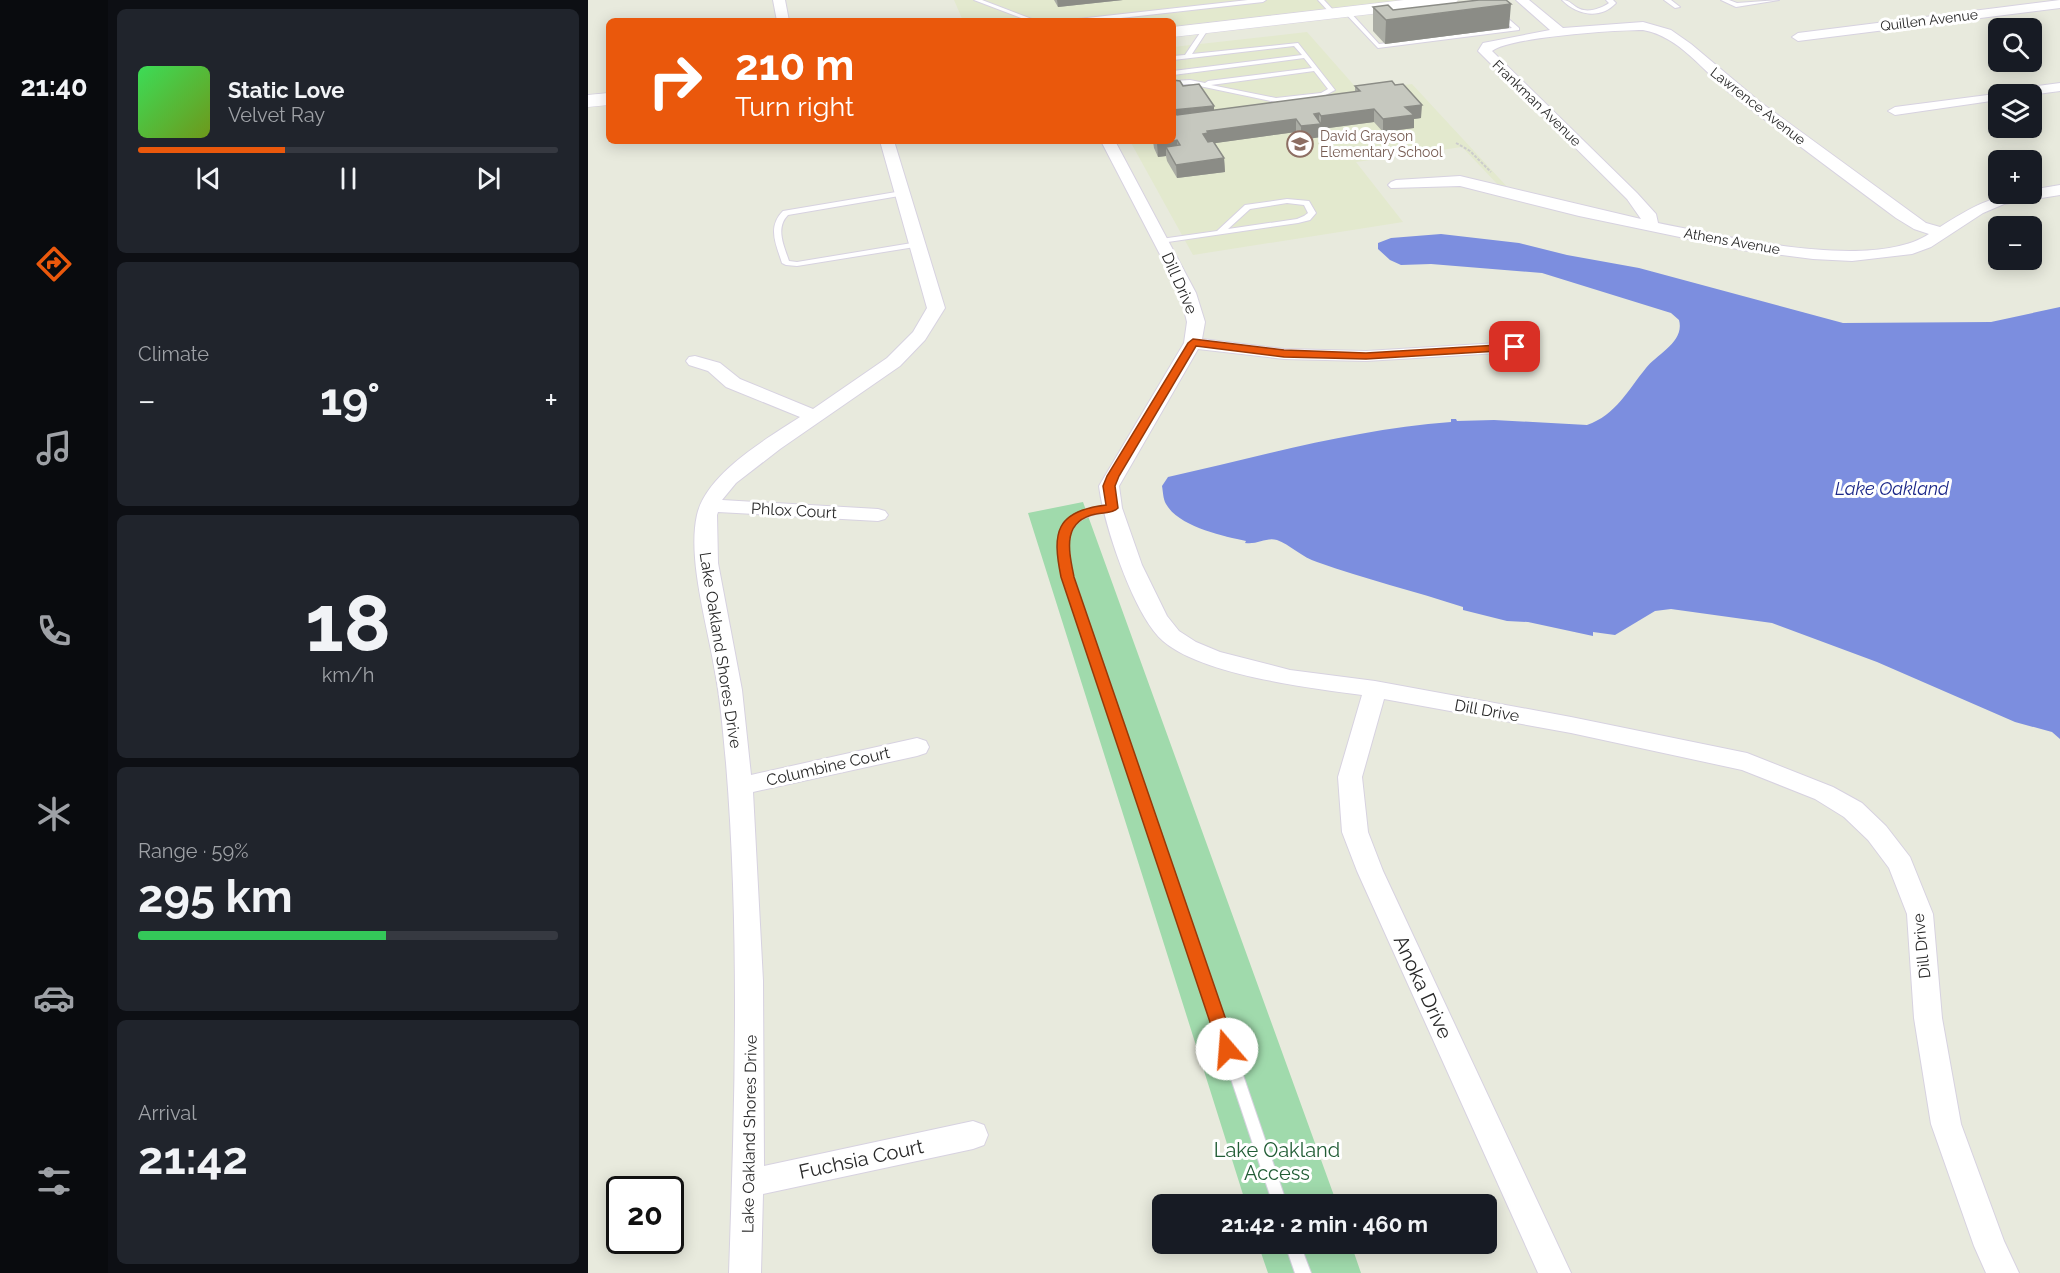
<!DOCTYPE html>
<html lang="en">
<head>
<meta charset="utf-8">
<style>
  body { margin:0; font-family:Raleway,sans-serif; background:#20242c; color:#f1f3f6; height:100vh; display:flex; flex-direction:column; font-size:22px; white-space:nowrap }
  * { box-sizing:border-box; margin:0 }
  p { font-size:20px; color:#9ea1a6 }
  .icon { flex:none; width:33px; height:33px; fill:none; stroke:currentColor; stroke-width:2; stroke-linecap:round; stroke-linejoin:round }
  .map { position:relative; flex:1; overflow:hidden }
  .details { display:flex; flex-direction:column; gap:9px; padding:9px; background:#0d0f14; width:480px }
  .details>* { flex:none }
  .hud { position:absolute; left:18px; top:18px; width:570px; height:126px; border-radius:9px; box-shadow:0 3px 15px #0003; background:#ea580c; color:#fff; overflow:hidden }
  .fabs { position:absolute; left:1400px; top:18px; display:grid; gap:12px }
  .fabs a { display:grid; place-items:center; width:54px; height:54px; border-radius:9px; background:#171b24; box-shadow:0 3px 15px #0003; font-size:30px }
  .speed { position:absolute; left:18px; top:1176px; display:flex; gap:12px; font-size:30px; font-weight:700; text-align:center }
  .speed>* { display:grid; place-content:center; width:78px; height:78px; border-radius:50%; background:#171b24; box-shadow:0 3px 15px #0003; line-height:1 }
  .speed .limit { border:3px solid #111; border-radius:9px; background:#fff; color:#111 }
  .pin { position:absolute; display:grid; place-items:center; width:51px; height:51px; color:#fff; margin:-26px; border-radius:12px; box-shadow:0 3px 9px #0006 }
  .me { position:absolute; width:66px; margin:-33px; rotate:342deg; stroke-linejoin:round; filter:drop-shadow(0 0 4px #0008) }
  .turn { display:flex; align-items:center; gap:21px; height:126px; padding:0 30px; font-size:27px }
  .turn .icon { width:78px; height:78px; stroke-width:2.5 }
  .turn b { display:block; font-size:42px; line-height:51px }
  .big { font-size:45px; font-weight:700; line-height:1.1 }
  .details .card { flex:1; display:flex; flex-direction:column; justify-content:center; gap:9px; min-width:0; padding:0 21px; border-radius:9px; background:#20242c }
  .details .dial { align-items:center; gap:0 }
  .dial b { font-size:78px; line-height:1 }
  .song { display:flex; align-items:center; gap:18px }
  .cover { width:72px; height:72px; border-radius:9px; background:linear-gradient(135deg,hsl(130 70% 55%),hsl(80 70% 35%)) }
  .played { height:6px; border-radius:3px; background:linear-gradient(90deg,#ea580c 35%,#363941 35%) }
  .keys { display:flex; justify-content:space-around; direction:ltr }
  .heat { display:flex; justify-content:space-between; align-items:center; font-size:33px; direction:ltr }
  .charge { height:9px; border-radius:4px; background:linear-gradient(90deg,#34c759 59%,#363941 0) }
  .trip { position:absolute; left:564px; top:1194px; width:345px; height:60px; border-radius:9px; background:#171b24; box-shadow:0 3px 15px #0003; font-weight:700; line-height:60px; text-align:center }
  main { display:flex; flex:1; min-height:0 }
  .tab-bar { display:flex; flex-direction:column; width:108px; justify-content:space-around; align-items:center; background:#090b0e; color:#9ea1a6 }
  .tab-bar .icon { width:42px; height:42px }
  .tab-bar .current { color:#ea580c }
  .tab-bar b { font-size:27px; color:#f1f3f6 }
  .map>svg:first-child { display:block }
</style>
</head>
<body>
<main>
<nav class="tab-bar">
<b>21:40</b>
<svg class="icon current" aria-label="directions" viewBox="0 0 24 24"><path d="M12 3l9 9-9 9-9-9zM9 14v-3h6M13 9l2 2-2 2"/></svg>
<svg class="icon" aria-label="music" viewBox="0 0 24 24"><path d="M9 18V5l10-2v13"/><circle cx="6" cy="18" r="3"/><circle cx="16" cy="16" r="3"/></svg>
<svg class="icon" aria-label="phone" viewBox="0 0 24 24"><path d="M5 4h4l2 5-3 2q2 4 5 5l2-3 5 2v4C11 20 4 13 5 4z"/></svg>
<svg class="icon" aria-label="climate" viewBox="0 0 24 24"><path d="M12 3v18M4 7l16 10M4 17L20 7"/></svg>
<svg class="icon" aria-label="car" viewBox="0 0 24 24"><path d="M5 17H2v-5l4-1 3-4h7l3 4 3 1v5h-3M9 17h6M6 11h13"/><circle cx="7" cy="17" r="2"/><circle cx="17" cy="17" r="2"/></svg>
<svg class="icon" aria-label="filters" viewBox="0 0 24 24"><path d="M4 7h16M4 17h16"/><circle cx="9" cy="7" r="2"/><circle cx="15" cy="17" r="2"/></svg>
</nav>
<section class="details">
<div class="card">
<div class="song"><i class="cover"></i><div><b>Static Love</b><p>Velvet Ray</p></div></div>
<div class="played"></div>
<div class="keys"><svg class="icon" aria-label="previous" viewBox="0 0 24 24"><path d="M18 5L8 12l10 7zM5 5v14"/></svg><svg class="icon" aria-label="pause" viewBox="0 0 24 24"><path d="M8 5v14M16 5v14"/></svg><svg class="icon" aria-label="next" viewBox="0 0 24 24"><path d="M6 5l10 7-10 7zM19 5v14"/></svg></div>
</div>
<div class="card"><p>Climate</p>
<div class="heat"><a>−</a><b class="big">19°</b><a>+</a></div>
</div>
<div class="card dial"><b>18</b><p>km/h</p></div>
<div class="card"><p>Range · 59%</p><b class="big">295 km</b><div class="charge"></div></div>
<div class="card"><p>Arrival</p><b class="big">21:42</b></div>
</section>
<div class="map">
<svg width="1472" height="1273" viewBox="0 0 1472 1273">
  <rect width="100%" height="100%" fill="#e8eadd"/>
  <!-- education -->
  <path fill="#e3e9ce" d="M366,0H828L585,28V21H375Z
    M719,32L771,91L824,84L923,191L914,189L874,147L768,162L815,222L605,255L542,141H585V47Z"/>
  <!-- green -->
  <path fill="#a0daac" d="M495,502L749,1204H658L440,513Z
    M670,1244H763L773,1273H680Z"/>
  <!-- water -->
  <path fill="#7c8edf" d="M853,234L931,243L979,255L1051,268L1255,323L1403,322L1472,307V739L1464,732L1427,722L1289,662L1184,623L1083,609L1067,611L1027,635L1005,632V636L940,622L919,621L875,610V607C826,591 777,579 729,562C715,558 701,544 689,540C678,537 669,545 657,543L658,541C635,536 591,527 578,504C575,499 575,491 574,486L580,477C673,456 767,429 863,422V419H868L869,421L906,420L999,425C1028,415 1040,390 1058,368C1069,354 1097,342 1091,320L1083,313L954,273L843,264L813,265L802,260L790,249V243L803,238Z"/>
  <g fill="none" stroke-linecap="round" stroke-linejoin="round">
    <!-- service casing -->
    <g stroke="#d7d2e0" stroke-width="2">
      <path id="service" d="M386,0H394L449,21H441Z
        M660,0H678L675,2L506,21H487L490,19Z
        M730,0H736L747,12V14H743Z
        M893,0H899L931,28V30L790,48L756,12L761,11L791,44L924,28Z
        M974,0C983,0 984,6 992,9C1001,13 1014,8 1021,3L1018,0H1025L1028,3C1012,20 989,15 974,0Z
        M1076,0H1083L1092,7L1087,8Z
        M1133,0H1141L1149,3L1191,0L1148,7Z
        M618,26L621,28L604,54L710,43L747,90L734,97L688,102L602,84L585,85V81L602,80L617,83L620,81L724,68L716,58L585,75V71L714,55L706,46L585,60V56L597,55L616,27ZM726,71L740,89L733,93L688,98L623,85Z
        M314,191L318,193L317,195L200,215C187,228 196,246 201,261L209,262L330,242L334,244L333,246L209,266L198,265L194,263C188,244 179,227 195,211Z
        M699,199L721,201L728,213L722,220L710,223L573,243L569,241L573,239L629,231L657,205ZM699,203L716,205L720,213L716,216L709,219L640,229L662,209Z
        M524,505L529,508L527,510C518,512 508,513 499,517C473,527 481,555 485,577L699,1204H685L475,577C465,526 472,514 524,505Z
        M697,1244H712L723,1273H707Z"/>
    </g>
    <!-- minor casing -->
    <g stroke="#d7d2e0" stroke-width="2">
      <path id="minor" d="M185,0H197L201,21H189Z
        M928,0H941L975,28L1055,22L1083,30L1103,44L1172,102L1338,223L1352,227C1384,207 1404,194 1443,194V190L1472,185V195L1416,204L1395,213L1343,247L1324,254L1264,261L1225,259L1154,250L991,216L872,186L803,188L800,185L803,182L808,180L872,176L1053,219L1039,199L890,51L895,43L962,30ZM1055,30C1091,36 1116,72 1143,94C1198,136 1253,177 1308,218L1326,229L1341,234C1283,272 1136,236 1070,223L1068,214L1049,193L904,51C922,37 1028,30 1055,30Z
        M1472,0V8L1210,41L1204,37L1210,33Z
        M1472,83V91L1443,95L1410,94V100L1307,115L1300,111L1307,107L1415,93L1421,90Z
        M292,141H306L357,308L337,340L312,366L192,449L148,483L134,500L290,509L297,511L300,515L297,519L290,521L130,512L129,515L130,563L154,690L163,775L329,738L338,741L341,747L338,753L329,756L165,792L175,981L176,1166L385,1121L396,1125L400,1135L396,1145L385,1149L175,1194L173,1273H141C147,1103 152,933 138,763C135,733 133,702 127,672C120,627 99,559 109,515C118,474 178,439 212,417L138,387L120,371L101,365L98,361L101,357L107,356L132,363L152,379L225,409L299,358L325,332L339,308Z
        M513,141H527L608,293L617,322L614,339L696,349L778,351L927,342L933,343L936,347L933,351L927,352L778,361L696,359L610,349L531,486L534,508L554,565L579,616L591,631L608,642L632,652L702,670L787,681L983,717L1159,753L1245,787L1274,803L1298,826L1322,857L1345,914L1354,1018L1373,1124L1416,1241L1431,1273H1398L1386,1246L1343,1124L1326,1018L1319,914L1301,868L1280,840L1256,817L1227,799L1154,770L983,733L796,699L774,777L780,832L795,871L983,1273H950L769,871L754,832L750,777L774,695C722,688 614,675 575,641C546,616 516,525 511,486L596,343L599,322L592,293Z"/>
    </g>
    <!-- secondary casing -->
    <g stroke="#d7d2e0" stroke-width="1">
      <path id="secondary" d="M816,0H870L867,4L861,5L585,37V27Z
        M21,93V105L0,107V95Z"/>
    </g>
    <!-- path -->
    <path stroke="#ccc" stroke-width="2" stroke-dasharray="3 1.5" stroke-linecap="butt" d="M466,21L477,20
      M868,143L882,151L903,172"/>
    <!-- service -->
    <use href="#service" fill="#fff" fill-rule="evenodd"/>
    <!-- minor -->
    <use href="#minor" fill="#fff" fill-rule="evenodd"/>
    <!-- secondary -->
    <use href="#secondary" fill="#fff" fill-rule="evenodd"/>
  </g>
  <!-- wall -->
  <path fill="#aaaca4" d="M466,0H535L470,7Z
    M785,7L805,10L921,28L797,44L785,31Z
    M595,86L626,110L767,92V86L833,118L826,119V128L795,132L786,122L733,129V137L713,140L708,132L627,143L636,158L637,172L589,178L579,161L578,156L570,157L566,148L565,141H585Z"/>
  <!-- shaded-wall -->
  <path fill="#8b8c86" d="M469,0H535L470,7Z
    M923,4L921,28L797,44L798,20Z
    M834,105L833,118L826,119V128L795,132V119L817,107Z
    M626,106V119L587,123L586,110Z
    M786,109V122L733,129V137L713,140V126L726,114L731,113V124H733V116Z
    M708,119V132L621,144L615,134L619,131Z
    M589,140L590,154L578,147V156L570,157L569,143Z
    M636,158L637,172L589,178L588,165Z"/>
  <!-- building -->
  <path fill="#c6c8bf" stroke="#8b8c86" stroke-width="1.5" d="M891,0H918L923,4L798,20L785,7L800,5L805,10Z
    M585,80L592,81L595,86L611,84L626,106L586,110L589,115L772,91L767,86L804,81L807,85L815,84L834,105L817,107L826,115L795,119L786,109L733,116L731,113L726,114L733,124L713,126L708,119L619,131L620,133L615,134L620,142L625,141L636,158L588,165L578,147L592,145L589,140L585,141Z
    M568,141H583L569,143Z"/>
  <!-- route -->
  <path fill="#ea580c" stroke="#983908" stroke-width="1.5" d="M605,339L696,350L778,353L927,344L933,347L927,350L778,359L696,357L608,346L531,476L527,486L530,508C524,514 516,512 508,514C473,521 481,551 486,577L648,1049L646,1054L639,1056L633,1054L631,1049L473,577C464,533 467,511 518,505L515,486L519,476L600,343Z"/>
  <!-- icons -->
  <defs>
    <g id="school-ring" transform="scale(1.35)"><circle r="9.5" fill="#fff" stroke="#8d6e63" stroke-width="1.5"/><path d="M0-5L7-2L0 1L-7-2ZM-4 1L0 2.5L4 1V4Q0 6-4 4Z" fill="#8d6e63"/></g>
  </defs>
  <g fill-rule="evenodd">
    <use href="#school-ring" x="712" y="144"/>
  </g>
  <g text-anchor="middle" stroke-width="6" stroke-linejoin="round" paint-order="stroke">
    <!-- far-street labels -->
    <g font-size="14" fill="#292929" stroke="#fff">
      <text transform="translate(1341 20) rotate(-7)" y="5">Quillen Avenue</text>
      <text transform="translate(949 103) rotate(44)" y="5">Frankman Avenue</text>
      <text transform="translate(1170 106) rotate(38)" y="5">Lawrence Avenue</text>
      <text transform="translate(1144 241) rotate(10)" y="5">Athens Avenue</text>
    </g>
    <!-- far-education labels -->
    <g font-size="14" fill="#785e54" stroke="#fff" text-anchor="start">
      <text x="732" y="141">David Grayson<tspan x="732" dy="16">Elementary School</tspan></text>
    </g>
    <!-- street labels -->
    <g font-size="16" fill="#292929" stroke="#fff">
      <text transform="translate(592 283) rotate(66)" y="6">Dill Drive</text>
      <text transform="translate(206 510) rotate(3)" y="6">Phlox Court</text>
      <text transform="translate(133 650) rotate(81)" y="6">Lake Oakland Shores Drive</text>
      <text transform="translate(899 710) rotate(10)" y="6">Dill Drive</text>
      <text transform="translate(240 766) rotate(-13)" y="6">Columbine Court</text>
      <text transform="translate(1333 946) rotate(-96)" y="6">Dill Drive</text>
      <text transform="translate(161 1134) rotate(-89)" y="6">Lake Oakland Shores Drive</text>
    </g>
    <!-- water labels -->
    <g font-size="18" font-style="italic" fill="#1d2989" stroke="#fff">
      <text x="1304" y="495">Lake Oakland</text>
    </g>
    <!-- near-street labels -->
    <g font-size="20" fill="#292929" stroke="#fff">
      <text transform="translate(835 987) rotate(65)" y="7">Anoka Drive</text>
      <text transform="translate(273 1159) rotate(-12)" y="7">Fuchsia Court</text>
    </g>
    <!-- near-park labels -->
    <g font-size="20" fill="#225d36" stroke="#fff">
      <text x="689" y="1157">Lake Oakland<tspan x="689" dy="23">Access</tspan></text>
    </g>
  </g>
</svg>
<div class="fabs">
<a><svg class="icon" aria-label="search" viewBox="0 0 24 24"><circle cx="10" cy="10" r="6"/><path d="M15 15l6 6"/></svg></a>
<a><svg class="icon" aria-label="layers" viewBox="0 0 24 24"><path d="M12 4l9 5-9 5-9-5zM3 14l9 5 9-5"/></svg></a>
<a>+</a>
<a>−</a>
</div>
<div class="speed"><div class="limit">20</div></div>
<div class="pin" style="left:927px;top:347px;background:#d93025"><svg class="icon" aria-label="arrive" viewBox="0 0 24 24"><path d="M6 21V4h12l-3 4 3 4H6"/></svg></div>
<svg class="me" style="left:639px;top:1049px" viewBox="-20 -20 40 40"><circle r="19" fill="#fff"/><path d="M0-13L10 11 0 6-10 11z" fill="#ea580c"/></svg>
<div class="trip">21:42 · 2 min · 460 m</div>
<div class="hud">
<div class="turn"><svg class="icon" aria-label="right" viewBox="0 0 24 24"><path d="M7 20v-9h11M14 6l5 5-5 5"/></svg><div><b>210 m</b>Turn right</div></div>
</div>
</div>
</main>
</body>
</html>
